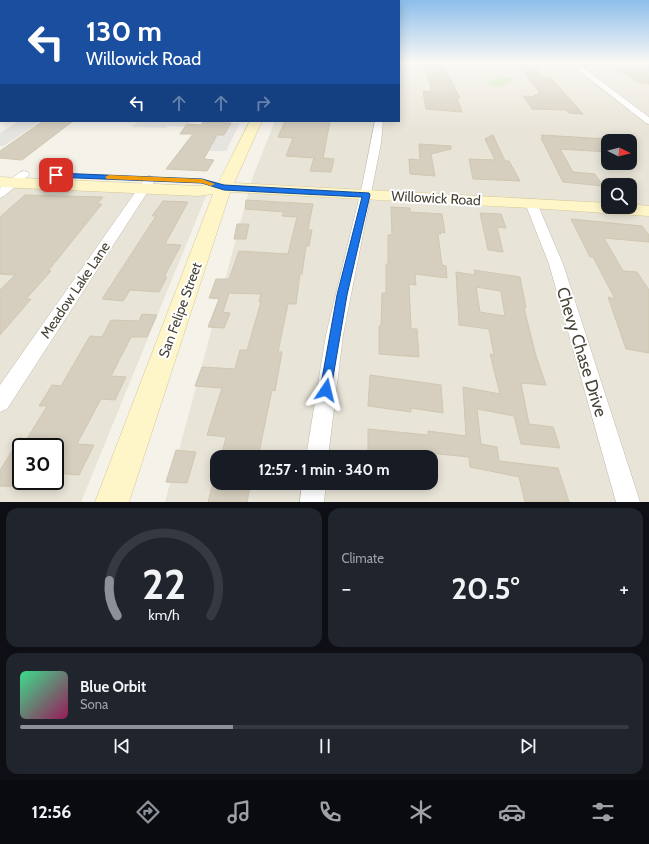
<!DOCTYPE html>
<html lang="en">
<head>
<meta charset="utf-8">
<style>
  body { margin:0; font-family:Cabin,sans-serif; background:#20242c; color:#f1f3f6; height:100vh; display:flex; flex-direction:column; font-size:15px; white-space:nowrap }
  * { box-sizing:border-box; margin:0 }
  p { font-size:13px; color:#9ea1a6 }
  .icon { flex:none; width:22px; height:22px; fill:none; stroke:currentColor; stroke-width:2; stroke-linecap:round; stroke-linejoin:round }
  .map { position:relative; height:502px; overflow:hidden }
  .drawer { display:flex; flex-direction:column; gap:6px; padding:6px; background:#0d0f14; flex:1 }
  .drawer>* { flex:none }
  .top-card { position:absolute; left:0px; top:0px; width:400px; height:122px; box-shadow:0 2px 10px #0003; background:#1a4fa0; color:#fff; overflow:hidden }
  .needle { width:26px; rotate:96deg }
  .buttons { position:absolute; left:601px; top:134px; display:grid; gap:8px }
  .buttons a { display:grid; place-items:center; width:36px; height:36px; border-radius:8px; background:#171b24; box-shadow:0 2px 10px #0003; font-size:20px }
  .speed { position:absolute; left:12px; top:438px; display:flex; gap:8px; font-size:20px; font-weight:700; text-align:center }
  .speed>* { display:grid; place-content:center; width:52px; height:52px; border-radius:50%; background:#171b24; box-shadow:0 2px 10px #0003; line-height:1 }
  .speed .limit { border:2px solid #111; border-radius:6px; background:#fff; color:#111 }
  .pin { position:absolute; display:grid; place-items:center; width:34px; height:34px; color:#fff; margin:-17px; border-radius:8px; box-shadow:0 2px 6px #0006 }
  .me { position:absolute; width:44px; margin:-22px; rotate:10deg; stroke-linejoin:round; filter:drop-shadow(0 0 3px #0008) }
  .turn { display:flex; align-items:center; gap:14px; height:84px; padding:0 20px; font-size:18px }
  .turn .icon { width:52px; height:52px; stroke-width:2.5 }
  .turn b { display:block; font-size:28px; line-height:34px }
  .lanes { display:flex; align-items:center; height:38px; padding:0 20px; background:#0003; justify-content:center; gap:20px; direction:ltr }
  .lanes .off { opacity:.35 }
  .big { font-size:30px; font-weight:700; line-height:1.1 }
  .drawer .tile { flex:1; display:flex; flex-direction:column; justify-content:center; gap:6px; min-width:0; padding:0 14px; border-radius:12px; background:#20242c }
  .drawer .dial { align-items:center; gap:0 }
  .dial svg { height:104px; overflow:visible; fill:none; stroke:#363941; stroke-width:7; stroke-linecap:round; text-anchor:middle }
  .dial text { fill:#f1f3f6; stroke:none }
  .song { display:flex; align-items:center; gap:12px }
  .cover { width:48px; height:48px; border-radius:6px; background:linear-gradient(135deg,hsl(150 70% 55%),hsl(330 70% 35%)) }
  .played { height:4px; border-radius:2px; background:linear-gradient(90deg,#8c9099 35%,#363941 35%) }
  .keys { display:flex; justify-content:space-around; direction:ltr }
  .heat { display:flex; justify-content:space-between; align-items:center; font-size:22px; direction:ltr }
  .drawer .tiles { flex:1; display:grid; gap:6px; grid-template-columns:1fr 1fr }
  .tile:last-child { grid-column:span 2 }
  .trip { position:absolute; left:210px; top:450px; width:228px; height:40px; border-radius:12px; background:#171b24; box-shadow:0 2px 10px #0003; font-weight:700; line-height:40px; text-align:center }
  .tabs { display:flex; height:64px; justify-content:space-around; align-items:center; background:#090b0e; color:#9ea1a6 }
  .tabs .icon { width:28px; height:28px }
  .tabs .selected { color:#8c9099 }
  .tabs b { font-size:18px; color:#f1f3f6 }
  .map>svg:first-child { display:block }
</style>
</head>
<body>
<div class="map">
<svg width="649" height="502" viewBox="0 0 649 502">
  <rect width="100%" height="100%" fill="#f4f2e9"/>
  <!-- residential -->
  <path fill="#e8e4d7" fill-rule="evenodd" d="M399,62H649V502H165L253,176L275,121H399ZM608,141H630V163H608ZM608,185H630V207H608ZM217,457H431V483H217Z
    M0,186L206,196L81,502H0ZM21,447H55V481H21Z"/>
  <!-- green -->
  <path fill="#cce8b2" d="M501,76L515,80L499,87L484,83Z"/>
  <!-- parking -->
  <path fill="#e6e4e1" d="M19,121H41L4,146H0V133Z
    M138,121H190L185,127L168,126L166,128L132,127Z
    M231,123H240L226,151H208L217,135H224Z"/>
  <!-- building -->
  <path fill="#d6cebe" stroke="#d1c7b1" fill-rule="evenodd" d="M424,62L442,63L460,98H457L462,112L426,109L423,91L432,92Z
    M520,66L535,67L544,78H551L583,114L569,113L566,110L532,109L523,96L535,97L534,95L539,96L537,93L541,94Z
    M615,68H649V84L640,83Z
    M43,121H73L22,160L0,158V151Z
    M285,121H330L323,158L334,159L331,172L310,171L314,158L286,156L293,138L278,137Z
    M203,122L231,123L224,135H217L204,159L214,160L207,171L166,169L193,134H180L187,124L201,125Z
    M493,135L505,161H509L520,181L473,179L469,159L495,160L485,139Z
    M541,135L608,139V152L560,149L573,172L595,174L603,186L563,182L541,138H543Z
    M419,144L451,146V149L431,154L435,176L410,174L409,159L420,160Z
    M25,195L103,197L97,204H102L48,271H51L26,299H31L0,335V290L15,275L0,274V217Z
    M246,200L313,204L308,230H312L309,246H306L302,274H300L296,304H288L278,352H282L275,391L272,390L258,457H221L226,437L207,435L222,388L195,386L202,367L235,369L240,350H247L261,302H259L261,294L229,293L223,312L230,313L224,328L208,327L219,299L209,298L216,279H229L239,251L288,254L297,217L282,216L284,212L245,209Z
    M163,201L188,202L165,244L181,245L164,277H167L159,292L130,290L123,301L102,299L156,216H152Z
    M391,207L410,208V212L442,214L445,233L441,232V234H438L442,265L446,266L447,278L415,274L416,285L409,284L411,329H417L419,357L379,354V326H381L382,293H386V264H388V235H392Z
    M480,213L501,214L506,228L497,227L503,252L488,250Z
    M571,219L642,226L649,235V242L604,238L623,271L637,272L649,290V353L626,349L608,297L615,299L593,257H590Z
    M237,224H249L246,239H234Z
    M474,270L520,277L526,308H524L536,356L546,385L521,383L529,424L553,427L560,448L521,444L514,416L477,409L481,444L497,447L499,461L558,468L569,502H525L519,477L470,467L469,457L418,452V457H368V429L428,435V431L466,436L463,387L500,394L490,354L494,355L489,329L459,325L456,272L475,275ZM476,287L501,291L505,316L480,312Z
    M142,314L157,315L147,337H131L111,376L126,377L115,400L101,399L77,444L94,445L79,475L55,473V447H22L47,406H39L52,385L61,386L90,336L102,337L111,320L139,321Z
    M370,375L441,385L443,413L411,408V412L368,406Z
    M21,437V487L0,486V470Z
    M176,450L196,452L187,483L166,482Z
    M213,483H251L247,502H208Z"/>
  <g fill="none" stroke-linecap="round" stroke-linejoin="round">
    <!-- street casing -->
    <g stroke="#c0baab" stroke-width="1">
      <path id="street" d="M568,62H576L649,117V124L646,123Z
        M375,121H383L381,143L343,335L328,457H306L326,335L362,186Z
        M24,171L28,172L29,174L28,176L4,196L0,198V188L20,172Z
        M150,176L156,179L7,409L0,412V385L146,177Z
        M531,199L535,200L537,203L563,264L640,502H616L549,264L525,203L527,200Z
        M302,483H326L324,502H300Z"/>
    </g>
    <!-- secondary casing -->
    <g stroke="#d4c899" stroke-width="1">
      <path id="secondary" d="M250,121H262L234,183L608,203V207H630V204L649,206V216L531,208L230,192L129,502H95L213,194L199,196L0,187V177L199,186L218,183Z"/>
    </g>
    <!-- street -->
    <use href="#street" fill="#fff" fill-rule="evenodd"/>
    <!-- secondary -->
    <use href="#secondary" fill="#fef5c9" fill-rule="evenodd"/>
  </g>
  <!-- sky -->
  <linearGradient id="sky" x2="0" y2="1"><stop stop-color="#8dbeeb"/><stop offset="0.47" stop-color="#faf9f5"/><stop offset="1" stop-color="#faf9f5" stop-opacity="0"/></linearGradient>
  <rect width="649" height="133" fill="url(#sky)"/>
  <!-- route -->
  <path fill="#1a73e8" stroke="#114b97" d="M56,173L202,179L224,185L369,193L370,195L347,295L330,395L326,396L322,395L320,390L337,295L362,197L224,190L202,183L53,177V174Z"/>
  <!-- slow -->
  <path fill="#f59e0b" d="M109,175L202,179L215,184L211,186L202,183L107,179L105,177Z"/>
  <g text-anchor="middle" stroke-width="4" stroke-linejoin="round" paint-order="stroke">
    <!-- street labels -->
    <g font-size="14" fill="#484337" stroke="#fff">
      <text transform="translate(436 198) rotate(3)" y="5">Willowick Road</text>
      <text transform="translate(75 290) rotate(-56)" y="5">Meadow Lake Lane</text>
      <text transform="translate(180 310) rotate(-70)" y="5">San Felipe Street</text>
    </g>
    <!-- near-street labels -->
    <g font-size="17" fill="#484337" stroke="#fff">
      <text transform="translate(582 352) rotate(73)" y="6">Chevy Chase Drive</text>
    </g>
  </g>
</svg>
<div class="buttons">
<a><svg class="needle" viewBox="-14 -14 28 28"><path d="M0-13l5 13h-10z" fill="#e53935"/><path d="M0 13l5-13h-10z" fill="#9ea1a6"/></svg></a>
<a><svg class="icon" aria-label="search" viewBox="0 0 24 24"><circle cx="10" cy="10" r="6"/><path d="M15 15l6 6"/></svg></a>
</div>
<div class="speed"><div class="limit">30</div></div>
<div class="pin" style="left:56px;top:175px;background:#d93025"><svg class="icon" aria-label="arrive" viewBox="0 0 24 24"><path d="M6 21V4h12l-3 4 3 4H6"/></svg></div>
<svg class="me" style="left:326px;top:390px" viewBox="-20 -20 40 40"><path d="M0-17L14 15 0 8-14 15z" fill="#1a73e8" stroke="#fff" stroke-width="4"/></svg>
<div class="trip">12:57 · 1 min · 340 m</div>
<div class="top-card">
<div class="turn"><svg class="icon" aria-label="left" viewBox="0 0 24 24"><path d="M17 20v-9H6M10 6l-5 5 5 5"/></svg><div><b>130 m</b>Willowick Road</div></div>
<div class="lanes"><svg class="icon" aria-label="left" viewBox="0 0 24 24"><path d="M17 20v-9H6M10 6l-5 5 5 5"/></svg><svg class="icon off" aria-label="ahead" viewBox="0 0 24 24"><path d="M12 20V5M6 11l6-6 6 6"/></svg><svg class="icon off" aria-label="ahead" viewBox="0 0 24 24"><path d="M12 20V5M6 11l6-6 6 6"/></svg><svg class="icon off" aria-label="right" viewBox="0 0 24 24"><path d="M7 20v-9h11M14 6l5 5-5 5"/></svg></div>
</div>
</div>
<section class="drawer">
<div class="tiles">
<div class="tile dial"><svg viewBox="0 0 100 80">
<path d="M14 69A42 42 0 1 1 86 69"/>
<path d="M14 69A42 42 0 0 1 8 42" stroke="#8c9099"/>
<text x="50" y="56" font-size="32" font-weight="700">22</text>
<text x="50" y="72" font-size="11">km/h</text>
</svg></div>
<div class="tile"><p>Climate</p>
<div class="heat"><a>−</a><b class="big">20.5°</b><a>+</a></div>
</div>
<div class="tile">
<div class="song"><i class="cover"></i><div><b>Blue Orbit</b><p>Sona</p></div></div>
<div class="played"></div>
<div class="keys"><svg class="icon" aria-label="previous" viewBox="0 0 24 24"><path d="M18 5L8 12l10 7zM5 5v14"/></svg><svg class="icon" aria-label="pause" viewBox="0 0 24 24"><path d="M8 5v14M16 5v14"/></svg><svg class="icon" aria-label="next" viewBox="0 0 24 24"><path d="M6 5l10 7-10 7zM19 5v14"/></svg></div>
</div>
</div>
</section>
<nav class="tabs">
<b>12:56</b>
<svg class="icon selected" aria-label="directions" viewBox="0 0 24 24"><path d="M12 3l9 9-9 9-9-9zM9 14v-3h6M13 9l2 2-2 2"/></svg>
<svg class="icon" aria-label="music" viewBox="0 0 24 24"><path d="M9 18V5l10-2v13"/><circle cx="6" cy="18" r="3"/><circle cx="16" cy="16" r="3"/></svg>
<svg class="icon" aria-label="phone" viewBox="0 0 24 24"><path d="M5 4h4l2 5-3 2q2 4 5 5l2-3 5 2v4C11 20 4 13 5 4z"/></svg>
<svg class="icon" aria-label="climate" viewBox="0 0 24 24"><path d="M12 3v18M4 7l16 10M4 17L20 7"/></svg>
<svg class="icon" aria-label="car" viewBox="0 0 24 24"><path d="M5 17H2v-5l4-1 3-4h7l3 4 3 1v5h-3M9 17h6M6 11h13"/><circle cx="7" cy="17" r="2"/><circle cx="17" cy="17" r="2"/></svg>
<svg class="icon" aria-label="filters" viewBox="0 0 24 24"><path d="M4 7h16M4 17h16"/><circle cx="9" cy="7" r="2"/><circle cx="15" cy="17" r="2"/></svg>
</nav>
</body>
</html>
